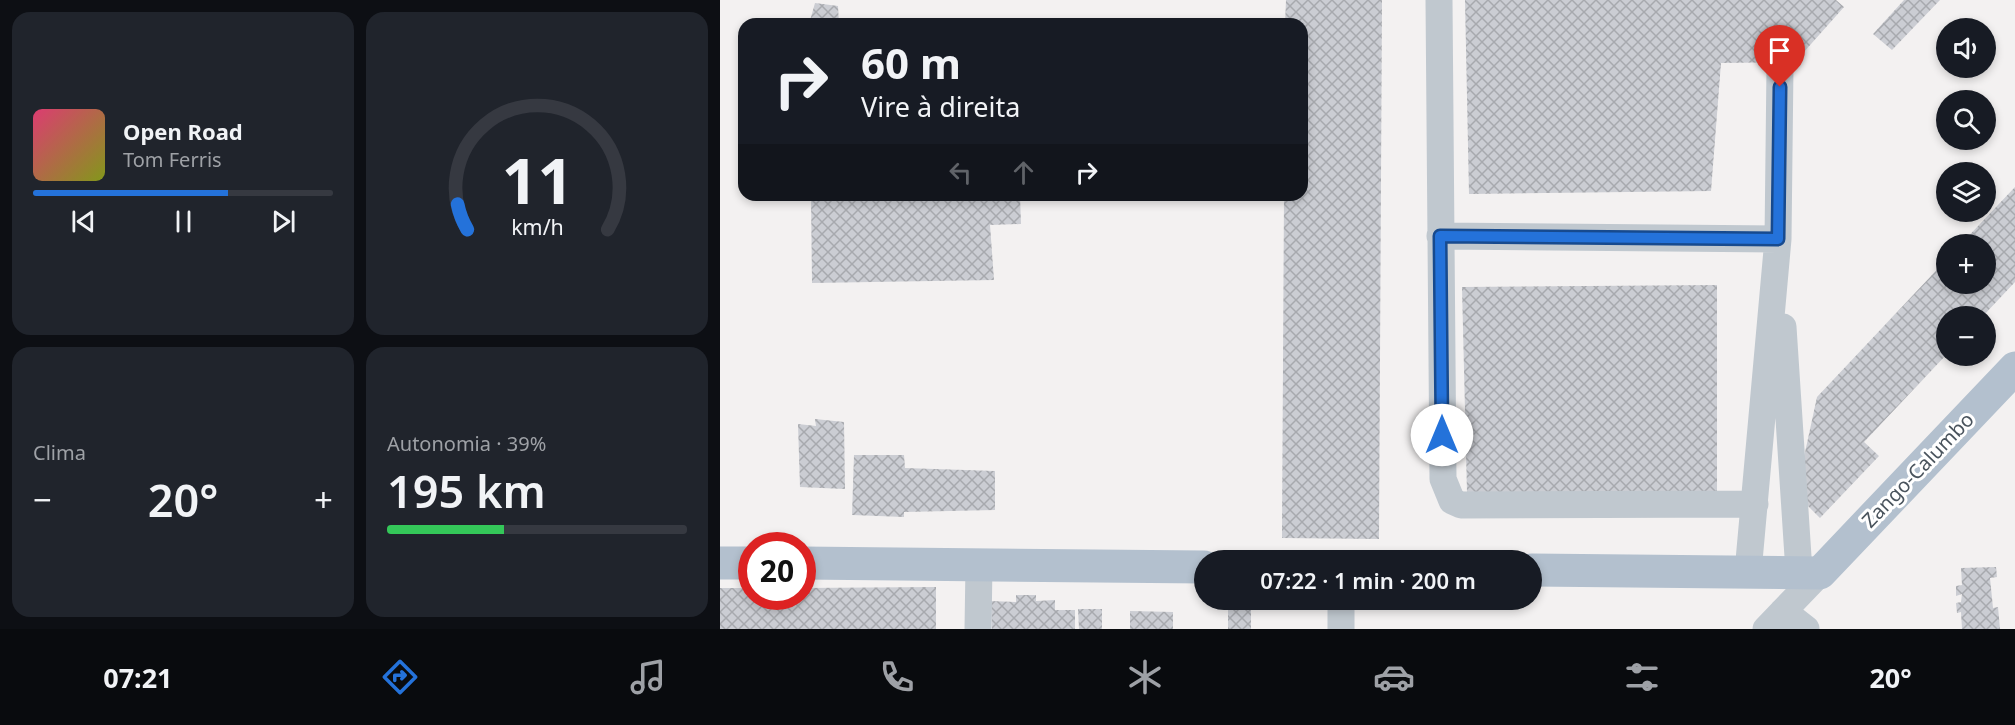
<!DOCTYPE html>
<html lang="pt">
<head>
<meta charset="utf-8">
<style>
  body { margin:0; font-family:"Noto Sans",sans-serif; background:#20242c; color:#f1f3f6; height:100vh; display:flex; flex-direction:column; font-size:22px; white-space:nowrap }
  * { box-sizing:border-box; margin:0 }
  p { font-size:20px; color:#9ea1a6 }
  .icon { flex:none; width:33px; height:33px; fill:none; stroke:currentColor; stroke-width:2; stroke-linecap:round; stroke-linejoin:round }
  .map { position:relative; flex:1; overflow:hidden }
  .details { display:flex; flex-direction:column; gap:12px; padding:12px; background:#0d0f14; width:720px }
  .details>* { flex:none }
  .guide { position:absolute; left:18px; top:18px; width:570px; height:183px; border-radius:18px; box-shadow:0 3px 9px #0003; background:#171b24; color:#f1f3f6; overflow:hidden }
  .fabs { position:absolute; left:1216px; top:18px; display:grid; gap:12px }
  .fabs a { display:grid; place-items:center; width:60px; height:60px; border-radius:50%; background:#171b24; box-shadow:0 3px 9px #0003; font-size:30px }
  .speed { position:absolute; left:18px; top:532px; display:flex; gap:12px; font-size:30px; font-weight:700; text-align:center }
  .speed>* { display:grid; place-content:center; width:78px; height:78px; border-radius:50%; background:#171b24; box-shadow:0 3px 9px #0003; line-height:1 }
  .speed .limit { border:9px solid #d22; background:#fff; color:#111 }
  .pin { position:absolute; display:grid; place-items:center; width:51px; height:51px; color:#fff; margin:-62px -26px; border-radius:50% 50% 50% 0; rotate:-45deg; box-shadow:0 0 6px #0007 }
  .pin .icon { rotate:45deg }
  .me { position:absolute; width:66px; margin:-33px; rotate:0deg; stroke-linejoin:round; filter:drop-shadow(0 0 4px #0008) }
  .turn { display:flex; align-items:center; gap:21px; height:126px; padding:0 24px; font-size:27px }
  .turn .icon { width:78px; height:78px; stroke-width:2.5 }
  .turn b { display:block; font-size:42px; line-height:51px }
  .lanes { display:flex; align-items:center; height:57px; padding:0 24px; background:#0003; justify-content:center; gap:30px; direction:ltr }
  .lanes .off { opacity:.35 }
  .big { font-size:45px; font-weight:600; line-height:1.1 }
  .details .widget { flex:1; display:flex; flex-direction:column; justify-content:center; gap:9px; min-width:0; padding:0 21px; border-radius:18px; background:#20242c }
  .details .dial { align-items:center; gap:0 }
  .dial svg { height:156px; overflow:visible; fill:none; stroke:#363941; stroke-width:7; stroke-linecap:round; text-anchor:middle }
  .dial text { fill:#f1f3f6; stroke:none }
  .song { display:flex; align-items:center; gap:18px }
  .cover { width:72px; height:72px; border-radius:9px; background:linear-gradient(135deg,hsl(340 70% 55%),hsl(70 70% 35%)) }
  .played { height:6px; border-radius:3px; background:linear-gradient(90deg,#2472da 65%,#363941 65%) }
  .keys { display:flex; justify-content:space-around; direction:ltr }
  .heat { display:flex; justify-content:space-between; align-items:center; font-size:33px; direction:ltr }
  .charge { height:9px; border-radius:4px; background:linear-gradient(90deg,#34c759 39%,#363941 0) }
  .details .tiles { flex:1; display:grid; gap:12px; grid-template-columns:repeat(2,1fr) }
  .trip { position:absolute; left:474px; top:550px; width:348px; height:60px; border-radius:30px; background:#171b24; box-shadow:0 3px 9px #0003; font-weight:600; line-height:60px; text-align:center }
  .menu { display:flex; height:96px; justify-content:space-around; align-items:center; background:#090b0e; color:#9ea1a6 }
  .menu .icon { width:42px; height:42px }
  .menu .on { color:#2472da }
  .menu b { font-size:27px; color:#f1f3f6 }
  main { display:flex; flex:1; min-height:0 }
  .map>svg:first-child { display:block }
</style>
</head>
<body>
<main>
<section class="details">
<div class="tiles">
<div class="widget">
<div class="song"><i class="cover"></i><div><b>Open Road</b><p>Tom Ferris</p></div></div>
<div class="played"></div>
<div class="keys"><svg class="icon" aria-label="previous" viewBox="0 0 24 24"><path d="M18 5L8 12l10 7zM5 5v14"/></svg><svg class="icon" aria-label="pause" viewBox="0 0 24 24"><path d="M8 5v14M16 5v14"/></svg><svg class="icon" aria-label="next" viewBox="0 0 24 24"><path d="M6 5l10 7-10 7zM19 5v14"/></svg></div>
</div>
<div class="widget dial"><svg viewBox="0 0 100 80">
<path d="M14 69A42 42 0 1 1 86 69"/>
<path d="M14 69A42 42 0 0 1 9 56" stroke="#2472da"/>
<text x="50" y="56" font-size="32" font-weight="700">11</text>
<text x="50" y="72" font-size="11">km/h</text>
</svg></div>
<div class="widget"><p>Clima</p>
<div class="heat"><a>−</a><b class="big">20°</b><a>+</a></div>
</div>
<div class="widget"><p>Autonomia · 39%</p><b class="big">195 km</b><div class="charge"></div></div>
</div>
</section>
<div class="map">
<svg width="1295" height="629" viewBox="0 0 1295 629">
  <defs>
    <pattern id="building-cross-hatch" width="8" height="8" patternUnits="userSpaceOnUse" patternTransform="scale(1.5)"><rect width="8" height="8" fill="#cbcdd3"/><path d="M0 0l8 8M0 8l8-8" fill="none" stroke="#a7a9ae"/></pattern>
  </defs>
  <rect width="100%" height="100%" fill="#f3f1f1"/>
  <!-- building -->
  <path fill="url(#building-cross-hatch)" d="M566,0H662L659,539L562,538L564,195H582V24H565Z
    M745,0H1116L1124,7L1075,62L1001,63L991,191L749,194Z
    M1184,0H1220L1172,50L1153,34Z
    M95,3L118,6L119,24H89Z
    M1295,187V282L1263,316H1227V354L1144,442L1159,456L1100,518L1076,494L1097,397L1227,259V284H1266V244H1241Z
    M91,195L300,197L301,224L270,225L274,280L92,283Z
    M997,285V494L747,493L742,287Z
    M95,419L124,422L125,489L80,487L78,424L96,426Z
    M134,455H184L185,468L275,471V510L184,512V517L132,515Z
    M1276,567L1277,577L1270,578L1273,608L1278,607L1280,629H1242L1241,612L1237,613L1236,603L1241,602L1242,594L1236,596V586L1242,585L1241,568Z
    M216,587V629H0V588H32V597H82V588Z
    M296,595H316V601L335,600V610H355V629H272L271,601L296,602Z
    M520,600H531V629H508V605L520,606Z
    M358,609H382V629H359Z
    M410,611L453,612V629H410Z"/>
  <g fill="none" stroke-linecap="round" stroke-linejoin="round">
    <!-- minor -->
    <path stroke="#c0c8cf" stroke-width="27" d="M719,0L723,479L732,501L741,505L1035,504
      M720,236L1058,239
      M1063,327L1079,572
      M1028,572L1058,239L1060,66
      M621,600V629
      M1063,611L1086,629
      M258,629L259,565
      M1046,629L1100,573"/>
    <!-- major -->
    <path stroke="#b3c0ce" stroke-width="33" d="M0,563H32
      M82,563L484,567
      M812,570L1100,573L1295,368"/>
  </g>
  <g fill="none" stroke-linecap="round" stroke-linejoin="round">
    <!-- route casing -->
    <g stroke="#174a8e" stroke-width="15">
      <path id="route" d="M722,435L720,236L1058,239L1060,87"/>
    </g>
    <!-- route -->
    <use href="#route" stroke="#2472da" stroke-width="10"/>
  </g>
  <g text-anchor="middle" stroke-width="6" stroke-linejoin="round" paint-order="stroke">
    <!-- street labels -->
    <g font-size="20" fill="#4a545d" stroke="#fff">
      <text transform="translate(1198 470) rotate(-46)" y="7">Zango-Calumbo</text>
    </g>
  </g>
</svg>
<div class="fabs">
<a><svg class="icon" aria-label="sound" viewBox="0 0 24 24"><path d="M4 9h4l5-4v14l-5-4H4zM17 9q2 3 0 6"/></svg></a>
<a><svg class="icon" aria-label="search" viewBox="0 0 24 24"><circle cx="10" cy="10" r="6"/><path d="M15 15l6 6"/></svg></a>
<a><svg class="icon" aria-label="layers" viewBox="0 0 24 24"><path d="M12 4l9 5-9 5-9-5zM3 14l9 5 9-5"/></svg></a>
<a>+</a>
<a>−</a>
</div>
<div class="speed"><div class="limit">20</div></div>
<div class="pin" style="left:1060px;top:87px;background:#d93025"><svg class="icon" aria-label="arrive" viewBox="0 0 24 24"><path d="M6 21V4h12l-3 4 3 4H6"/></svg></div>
<svg class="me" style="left:722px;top:435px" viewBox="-20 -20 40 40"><circle r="19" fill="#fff"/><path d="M0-13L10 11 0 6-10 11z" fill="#2472da"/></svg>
<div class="trip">07:22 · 1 min · 200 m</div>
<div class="guide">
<div class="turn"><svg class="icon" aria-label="right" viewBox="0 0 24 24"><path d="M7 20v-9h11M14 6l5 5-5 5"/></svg><div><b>60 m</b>Vire à direita</div></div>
<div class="lanes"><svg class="icon off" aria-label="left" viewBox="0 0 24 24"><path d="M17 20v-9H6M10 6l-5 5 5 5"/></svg><svg class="icon off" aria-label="ahead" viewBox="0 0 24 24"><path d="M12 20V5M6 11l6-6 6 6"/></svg><svg class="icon" aria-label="right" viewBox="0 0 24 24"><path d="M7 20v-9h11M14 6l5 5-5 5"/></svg></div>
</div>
</div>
</main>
<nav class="menu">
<b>07:21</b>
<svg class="icon on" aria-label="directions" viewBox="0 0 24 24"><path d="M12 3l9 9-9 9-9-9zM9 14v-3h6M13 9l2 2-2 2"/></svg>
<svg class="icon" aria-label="music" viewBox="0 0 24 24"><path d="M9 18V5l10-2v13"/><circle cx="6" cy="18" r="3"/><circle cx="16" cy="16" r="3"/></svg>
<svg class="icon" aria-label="phone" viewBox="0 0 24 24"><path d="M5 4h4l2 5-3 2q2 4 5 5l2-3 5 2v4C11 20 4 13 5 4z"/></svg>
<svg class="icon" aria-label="climate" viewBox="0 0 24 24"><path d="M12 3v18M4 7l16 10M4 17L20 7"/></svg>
<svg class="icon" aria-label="car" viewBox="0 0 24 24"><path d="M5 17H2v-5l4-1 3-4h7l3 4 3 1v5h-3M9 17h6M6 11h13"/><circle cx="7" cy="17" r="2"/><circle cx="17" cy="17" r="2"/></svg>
<svg class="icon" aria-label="filters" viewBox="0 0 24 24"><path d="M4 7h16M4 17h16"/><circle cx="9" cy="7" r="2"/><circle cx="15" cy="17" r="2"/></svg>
<b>20°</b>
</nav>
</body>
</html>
